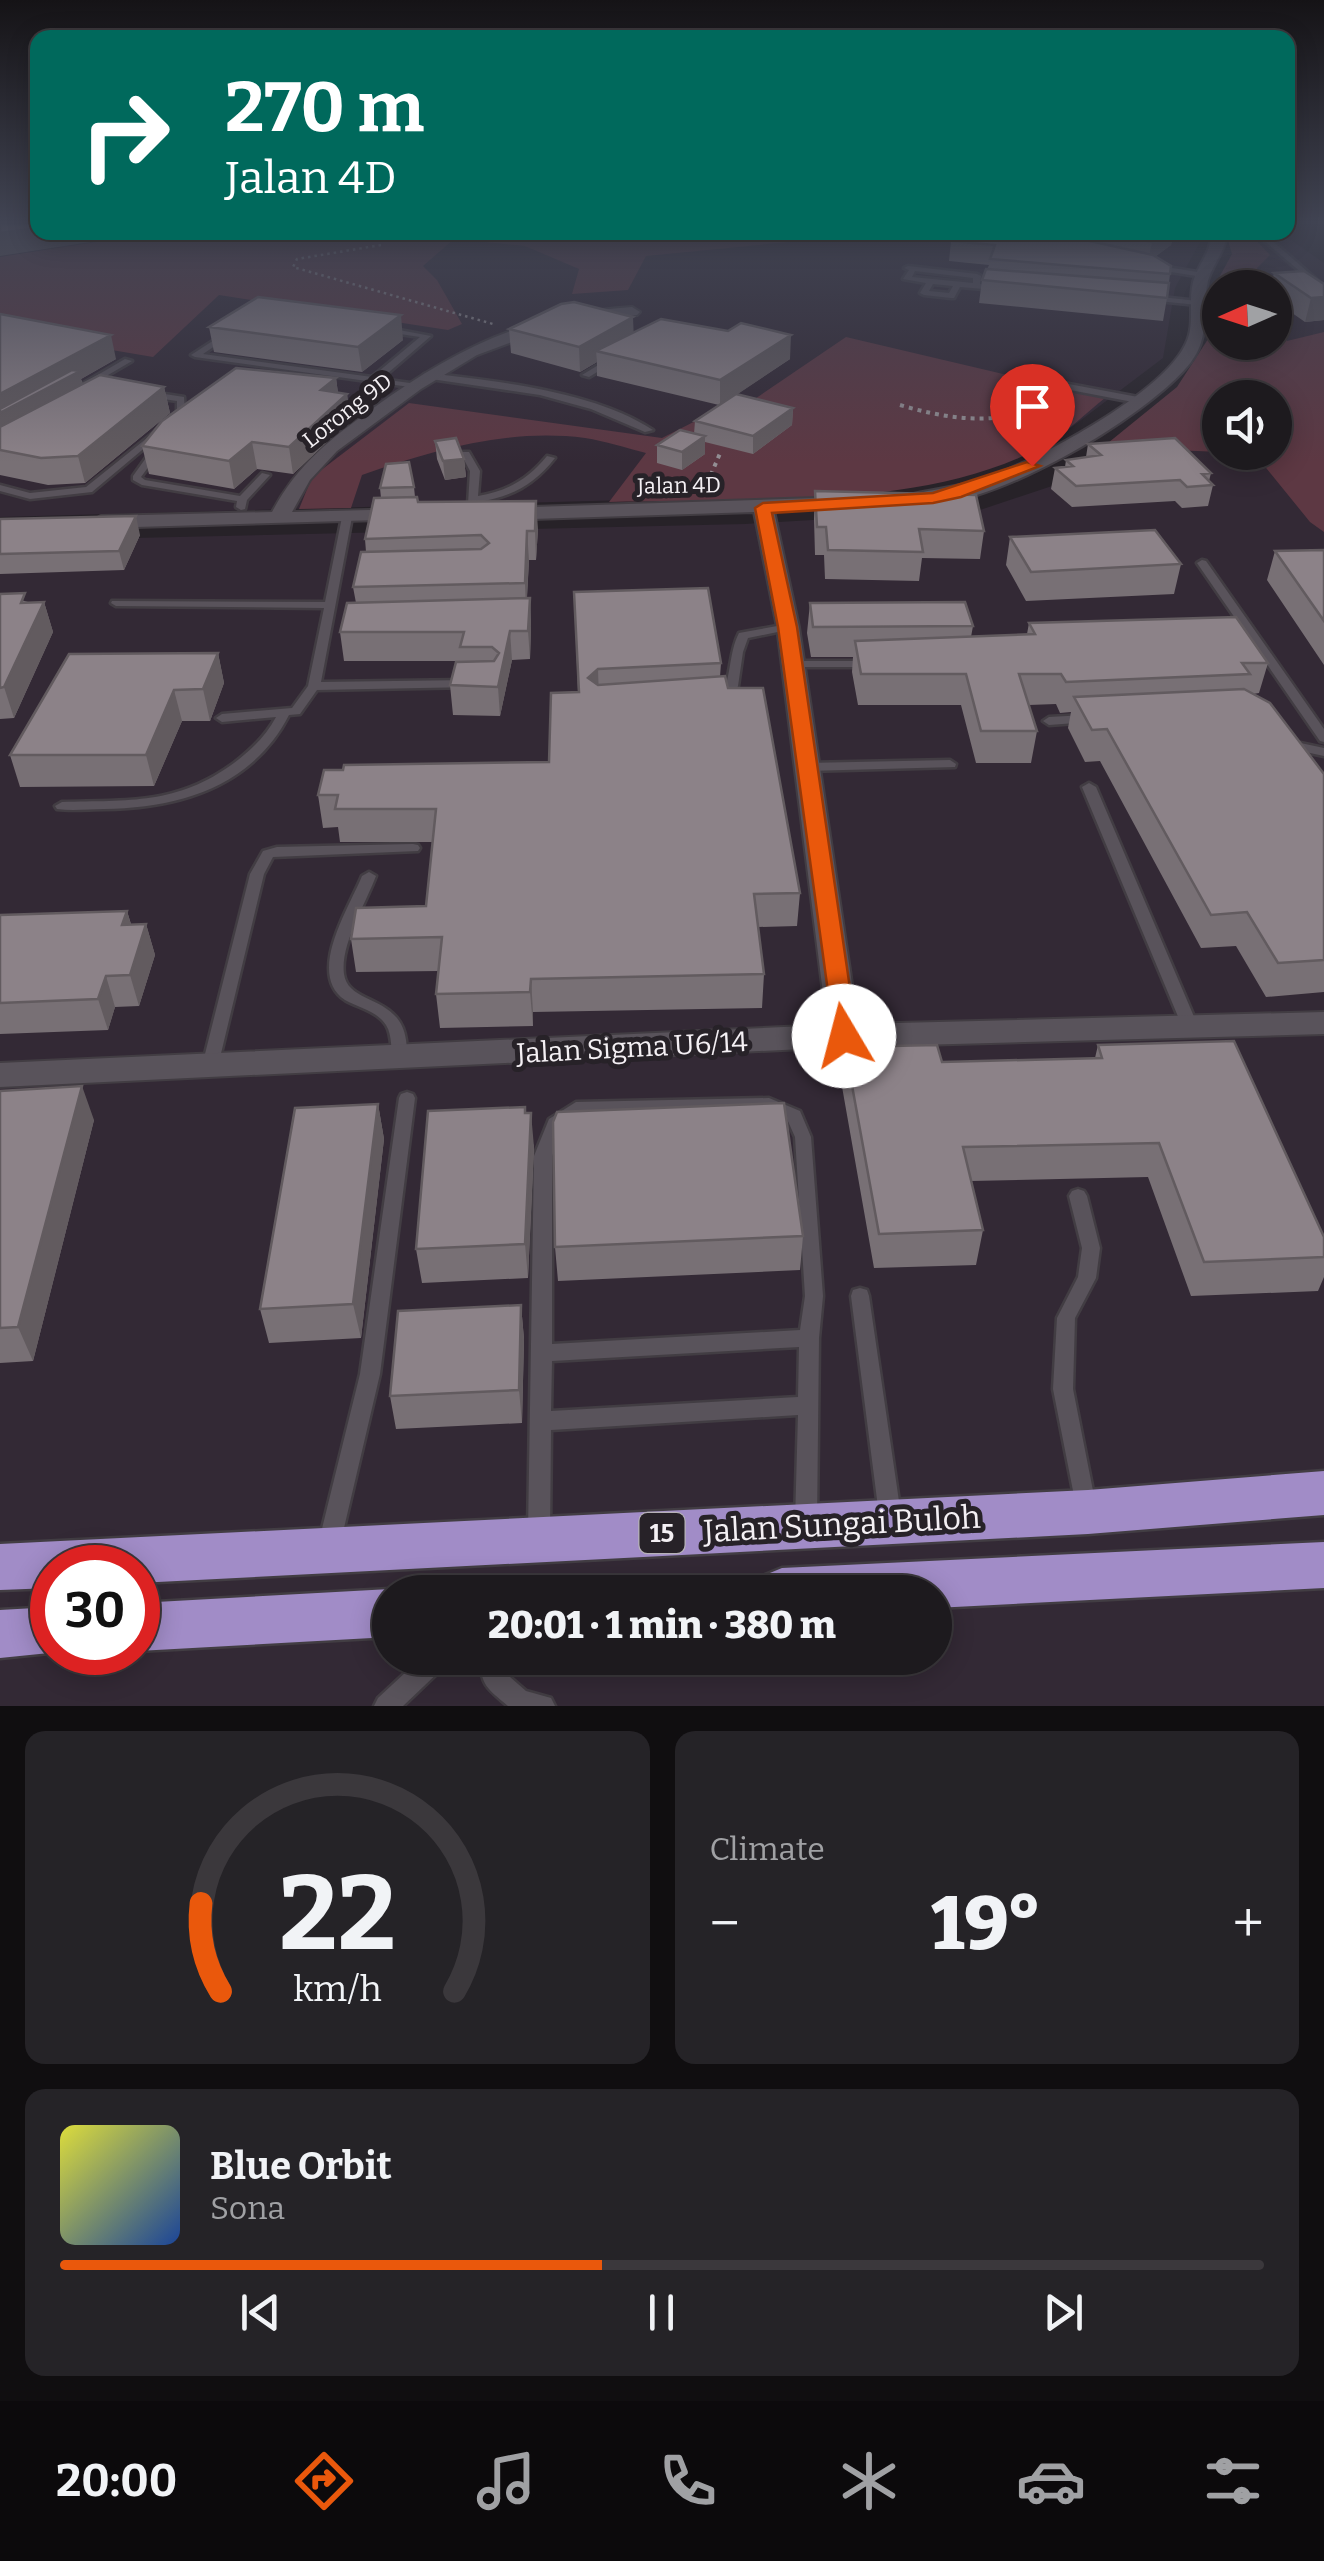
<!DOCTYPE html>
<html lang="en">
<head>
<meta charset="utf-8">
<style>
  body { margin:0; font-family:Bitter,serif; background:#252327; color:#f1f3f6; height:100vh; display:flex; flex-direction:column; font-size:38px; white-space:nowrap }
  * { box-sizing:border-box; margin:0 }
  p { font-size:32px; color:#a0a1a4 }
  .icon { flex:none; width:55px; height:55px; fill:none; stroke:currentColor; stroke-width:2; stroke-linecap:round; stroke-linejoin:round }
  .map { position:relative; height:1706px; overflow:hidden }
  .sheet { display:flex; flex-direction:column; gap:25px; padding:25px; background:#100e10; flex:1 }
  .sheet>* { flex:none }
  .hud { position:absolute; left:30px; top:30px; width:1265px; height:210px; border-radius:20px; box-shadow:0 5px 25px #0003,0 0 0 2px #3b383c; background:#00695c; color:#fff; overflow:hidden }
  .needle { width:65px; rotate:267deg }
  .fabs { position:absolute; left:1202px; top:270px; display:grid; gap:20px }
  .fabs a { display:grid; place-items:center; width:90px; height:90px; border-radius:50%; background:#1d1a1e; box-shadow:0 5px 25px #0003,0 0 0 2px #3b383c; font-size:50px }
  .speed { position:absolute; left:30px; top:1545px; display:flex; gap:20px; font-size:50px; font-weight:700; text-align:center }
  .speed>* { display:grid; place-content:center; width:130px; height:130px; border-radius:50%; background:#1d1a1e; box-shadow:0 5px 25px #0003,0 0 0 2px #3b383c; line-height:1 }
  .speed .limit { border:15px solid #d22; background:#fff; color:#111 }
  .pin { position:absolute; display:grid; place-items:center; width:85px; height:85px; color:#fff; margin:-102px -42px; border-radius:50% 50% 50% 0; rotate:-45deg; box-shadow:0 0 10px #0007 }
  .pin .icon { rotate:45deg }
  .me { position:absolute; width:110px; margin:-55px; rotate:352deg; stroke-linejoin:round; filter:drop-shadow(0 0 8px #0008) }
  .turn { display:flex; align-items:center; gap:35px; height:210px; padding:0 30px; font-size:45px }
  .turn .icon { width:130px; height:130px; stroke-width:2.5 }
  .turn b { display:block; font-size:70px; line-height:85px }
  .big { font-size:75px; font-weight:800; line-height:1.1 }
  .sheet .tile { flex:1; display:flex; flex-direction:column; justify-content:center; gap:15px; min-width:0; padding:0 35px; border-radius:20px; background:#252327 }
  .sheet .dial { align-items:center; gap:0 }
  .dial svg { height:260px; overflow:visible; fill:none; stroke:#3b383c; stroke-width:7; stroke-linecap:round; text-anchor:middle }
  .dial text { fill:#f1f3f6; stroke:none }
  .song { display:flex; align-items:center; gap:30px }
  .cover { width:120px; height:120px; border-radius:15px; background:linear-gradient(135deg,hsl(60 70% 55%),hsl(220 70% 35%)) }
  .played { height:10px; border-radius:5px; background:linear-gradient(90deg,#ea580c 45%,#3b383c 45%) }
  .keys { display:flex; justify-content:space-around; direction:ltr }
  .heat { display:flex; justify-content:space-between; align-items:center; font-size:55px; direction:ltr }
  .sheet .tiles { flex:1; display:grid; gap:25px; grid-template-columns:1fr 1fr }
  .tile:last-child { grid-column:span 2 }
  .trip { position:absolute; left:372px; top:1575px; width:580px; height:100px; border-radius:50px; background:#1d1a1e; box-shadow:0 5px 25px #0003,0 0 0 2px #3b383c; font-weight:800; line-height:100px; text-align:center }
  .tabs { display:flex; height:160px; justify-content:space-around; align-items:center; background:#0c0a0c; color:#a0a1a4 }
  .tabs .icon { width:70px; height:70px }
  .tabs .current { color:#ea580c }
  .tabs b { font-size:45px; color:#f1f3f6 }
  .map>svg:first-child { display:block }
</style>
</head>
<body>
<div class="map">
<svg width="1324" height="1706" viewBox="0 0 1324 1706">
  <rect width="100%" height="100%" fill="#272228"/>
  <!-- built -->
  <path fill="#332935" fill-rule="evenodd" d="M0,223L38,232L1199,233L1200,242L1175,288L1163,358L1056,439L939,474L806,495L0,517Z
    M1242,233H1281L1324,263V1706H0V541L745,524L980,510L1070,480L1275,342V288L1232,287L1246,237ZM1220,398H1275V452H1220ZM52,1568H138V1652H52ZM390,1592H935V1658H390Z"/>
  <!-- green -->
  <path fill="#5d3843" d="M160,232L905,233L899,241L819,239L646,256L628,290L572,294L579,269L525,246L454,239L423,266L437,280L462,324L448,330L219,295L153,357L0,331V257Z
    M1251,235L1270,255L1257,268L1256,287L1220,288V342H1275V322L1287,341L1324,332V532L1310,522L1254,453H1240L1275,452V398H1220V452L1103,447L1177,387L1210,336V294L1232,254L1227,237Z
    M846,337L1105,398C1086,413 1066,433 1045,445C927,511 741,499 609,502L646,453C626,448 605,441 585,438C508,428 433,450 362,475L351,508L299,509L312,477L409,403L662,438L721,408L746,405Z"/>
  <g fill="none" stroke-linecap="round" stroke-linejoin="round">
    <!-- service casing -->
    <g stroke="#423d43" stroke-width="5">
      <path id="service" d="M1254,232H1262L1324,286V292Z
        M1155,265L1203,273L1207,275L1203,277L1152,269V265Z
        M908,266L977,274L981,276L980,284L1000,288L996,290L960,287L954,298H951L924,295L920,293L926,283L903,279L909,270L904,268ZM915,271L973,278V283L912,277ZM933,284L953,286L949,293L929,291Z
        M1151,296L1198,301L1202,303L1198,305L1148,300L1147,298Z
        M383,327L431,336L381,379L417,384V388L195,357L191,355L228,331H231V335L203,354L372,377L420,337L380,331L379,329Z
        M610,358L617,360L589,377L582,375Z
        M125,359L132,361L91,385L84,383Z
        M427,373C496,381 594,391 653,430L645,432L591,409L540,395L424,378V374Z
        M1042,379L1138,397L1142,400L1138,403L1039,384L1038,382Z
        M152,392L184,397L185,413L176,421H170V417L177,412V401L149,397V393Z
        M157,430L162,433L160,435L92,492L30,499L0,491V485L30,493L86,487Z
        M156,447L161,450L141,477L145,480L240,496L262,473L270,475L247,500L245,509L241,510L236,507L237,501L142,485L133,480V476L153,448Z
        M463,452H469L480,471L478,496C508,491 528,479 547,456L555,458C534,485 511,497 478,502L476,506L473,507L468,504L470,471L461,454Z
        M347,514L352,517L321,682L469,680L473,681L475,684L473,687L317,690L300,714L289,715C252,787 179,808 104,809C89,809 73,811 57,809L55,806L62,802C129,800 177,805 234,763C251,750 266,736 276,717L222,722L216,718L222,714L292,708L308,686L324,608L116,606L111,603L112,601L325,602L342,517Z
        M1202,560L1206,561L1324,729V742L1320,741L1197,563Z
        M788,624L792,625V629L748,638L743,652L738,686L729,704H721L719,701C732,680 728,654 739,633Z
        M793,661H870L876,664L870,667H789V663Z
        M1085,715L1089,716L1091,719L1089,722L1049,725L1043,721L1049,717Z
        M1291,741L1324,748V756L1287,748L1285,745Z
        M950,760L956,764L955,767L807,771L801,767L807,763Z
        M1089,783L1096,787L1198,1026L1196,1030H1184L1182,1026L1082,787Z
        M413,844L418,845L420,848L418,851L273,857L264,874L218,1066L216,1070L210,1072L204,1070L202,1066L250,874L263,851L277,847Z
        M369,872L376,876C366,903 340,945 344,974C348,1005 400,995 406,1040C407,1048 408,1055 406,1063L400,1065L394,1063C390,1051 393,1036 386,1025C377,1011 359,1008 345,1000C306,974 349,908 362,876Z
        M407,1092L413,1094L415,1098L380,1374L340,1545L337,1552L329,1555L321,1552L318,1545L360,1374L399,1098L401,1094Z
        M769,1098L800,1111L811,1137L823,1296L819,1338L817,1522L813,1529L806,1532L799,1529L795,1522L798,1415L551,1430L550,1533L547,1540L539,1543L531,1540L528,1533L534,1156L547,1124L549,1119L576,1102ZM767,1110L787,1119L795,1137L805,1296L800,1330L552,1344V1156L562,1128L580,1114ZM799,1347L798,1397L551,1411L552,1361Z
        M1078,1189L1084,1191L1087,1196L1100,1248L1096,1278L1075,1318L1073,1389L1096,1506L1093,1513L1086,1516L1079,1513L1076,1506L1053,1389L1057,1318L1078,1277L1082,1248L1069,1196L1072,1191Z
        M860,1288L867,1290L869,1296L901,1515L897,1522L890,1525L883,1522L879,1515L851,1296L853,1290Z
        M421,1658H448L445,1666L403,1706H374L378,1698Z
        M479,1658H501L503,1671L526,1691L551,1698L555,1706H508C487,1688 482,1687 479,1658Z"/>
    </g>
    <!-- minor casing -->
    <g stroke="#423d43" stroke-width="4">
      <path id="minor" d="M1211,232H1225L1226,239C1223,254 1212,266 1208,281C1201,310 1211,336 1191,362C1150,416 977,519 909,503V495C934,489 959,487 984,479C1036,461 1164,393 1186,343C1195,325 1188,302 1193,282C1198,264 1212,252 1211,232Z
        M632,307L640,312L637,315L561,324L477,355L421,389L337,451L310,480L292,512L408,509L418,515L415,519L101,528L91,522L101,516L272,512C297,465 330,439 372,409C458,347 525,314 632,307Z
        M848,497L858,503L855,507L774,511L799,627L858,1024L1324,1012V1034L844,1047L0,1087V1063L827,1025L777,627L754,512L501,520L491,514L501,508Z"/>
    </g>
    <!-- trunk casing -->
    <g stroke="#423d43" stroke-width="5">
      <path id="trunk" d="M1324,1471V1515L1088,1534L138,1583V1568H52V1588L0,1590V1544L1088,1490Z
        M1324,1542V1588L935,1608V1592H758L765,1575L782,1568Z
        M390,1589L399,1592H390V1637L138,1651V1603Z
        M52,1607V1652H59L0,1658V1610Z"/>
    </g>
    <!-- path-far1 -->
    <path stroke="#938f94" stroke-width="2.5" stroke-dasharray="2.5 4" stroke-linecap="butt" d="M381,245L297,259L293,267L493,324
      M1022,396L1030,388"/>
    <!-- path -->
    <path stroke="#938f94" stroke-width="4" stroke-dasharray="4 5" stroke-linecap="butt" d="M900,405C941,417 979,424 1022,413L1017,400L1024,393
      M708,492L707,484L721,451"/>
    <!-- service -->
    <use href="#service" fill="#59535b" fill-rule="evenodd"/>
    <!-- minor -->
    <use href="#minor" fill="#59535b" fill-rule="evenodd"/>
    <!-- trunk -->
    <use href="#trunk" fill="#a18cc7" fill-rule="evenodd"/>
  </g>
  <!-- wall -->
  <path fill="#787075" d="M956,232H1174L1171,245L1156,256L1171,266L1167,298L1163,321L979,303L982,280L989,265L949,261L951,241Z
    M1274,273L1324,284V320L1305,322L1275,301V288H1270Z
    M0,314L116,359L81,379L83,384L164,387L170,413L85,483L48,485L0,475Z
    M209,327L403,340L362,372L214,352Z
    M509,329L633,333L790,359L737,394L793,408L792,425L753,454L705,442V454L682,470L657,463V445L694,434L695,421L719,405L597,376V362L580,372L511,353Z
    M336,378L338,393L347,394L350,420L293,474L257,469L234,489L149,474L142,446Z
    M435,441L464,459L466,477L445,480L437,459Z
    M1088,444L1211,473L1209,481L1213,485L1208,506L1182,508L1175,501L1072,507L1051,489L1055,468L1065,467L1066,460L1086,457Z
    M414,487L415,497L418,502L538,529L536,560H529L527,598H530L531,626L530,659L512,660L500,716L453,715L450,685L462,661H344L340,632L356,603L353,587L366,552L365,539L381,498L380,488Z
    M815,491L984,531L980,559L922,558L919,581L825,579L824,555H815L814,519Z
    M0,519L140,535L124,570L0,574Z
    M1010,537L1181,564L1174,594L1026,601L1006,565Z
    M1324,550V665L1267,580L1275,551Z
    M574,592L721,663L720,677L728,688L800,893L797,926L758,927L764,974L762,1008L533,1012V1026L440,1028L436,994L439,971L356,972L351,939L426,906L433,842H340L338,827L323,828L318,795L549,762L578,692Z
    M0,594L28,602H44L53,632L14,718L0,719Z
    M810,603L973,626L971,637L1027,634L1029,623L1268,663L1259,693L1253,694L1324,774V992L1266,997L1236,946L1201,948L1100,761L1085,762L1068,728L1071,712L1060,713L1056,704L1029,705L1037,731L1031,763H976L961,705H858L852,672L853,657H811L807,633Z
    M218,653L224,683L210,721H182L154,786L20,787L10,755Z
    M127,911L131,924H146L155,955L139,1006L115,1007L108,1030L0,1034V915Z
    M1098,1045L1324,1237V1277L1318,1291L1191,1296L1148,1177L971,1181L983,1230L976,1265L874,1268L841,1081L845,1047L942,1062L1095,1058Z
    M0,1091L94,1120L33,1361L0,1363Z
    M378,1104L384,1139L361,1338L269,1343L260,1309Z
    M525,1113L534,1147L528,1278L422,1283L416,1249Z
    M803,1236L800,1270L558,1281L555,1247Z
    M521,1305L524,1339L522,1423L396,1429L390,1396Z"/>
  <!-- shaded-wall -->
  <path fill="#625b5f" d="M38,228V232H155L0,256V233Z
    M1165,232H1174L1171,245L1148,262L1152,242Z
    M1324,297V320L1305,322L1311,298Z
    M401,315L403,340L362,372L358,347Z
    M633,317L634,341L596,351L597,362L580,372L579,347Z
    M111,335L116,359L81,379L86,397L0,444V394Z
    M791,335L790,359L720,406V380Z
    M336,378L339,401L347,394L350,420L293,474L289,447L321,390Z
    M164,387L170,413L85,483L78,456Z
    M793,408L792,425L753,454V436Z
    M705,436V454L682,470V452Z
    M252,442L257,469L234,489L229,461Z
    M464,459L466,477L445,480L443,461Z
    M536,501L538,529L536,560L535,531Z
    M136,516L140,535L124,570L119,551Z
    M527,531L529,560L526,612L525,583Z
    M530,598L531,626L530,659L528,631Z
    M44,602L53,632L14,718L4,687Z
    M510,631L512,660L500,716L498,687Z
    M218,653L224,683L210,721L203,689Z
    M598,669L599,700L588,678Z
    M174,690L182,721L154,786L146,755Z
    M127,911L136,942L122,925Z
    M146,924L155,955L139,1006L130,975Z
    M106,976L115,1007L108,1030L98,999Z
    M531,979L533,1012V1026L530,992Z
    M82,1086L94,1120L33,1361L18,1327Z
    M378,1104L384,1139L361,1338L353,1304Z
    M531,1113L534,1147L528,1278L525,1244Z
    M521,1305L524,1339L522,1423L519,1390Z"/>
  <!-- building -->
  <path fill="#8c8288" stroke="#625b5f" stroke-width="2.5" d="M0,223H38V228L0,233Z
    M956,232H1072L1090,241L1153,255L1171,266L1170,274L990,259L995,245L951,241Z
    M1103,232H1165L1152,242L1109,235Z
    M986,269L1169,283L1167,298L982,280Z
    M1304,271L1324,284V297L1311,298L1274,273Z
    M258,297L401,315L358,347L209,327Z
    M574,302L633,317L579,347L509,329L561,304Z
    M0,314L111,335L0,394Z
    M661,319L728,331L741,323L791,335L720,380L596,351Z
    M236,368L336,378L321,390L347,394L289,447L252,442L229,461L142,446L162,421Z
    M72,370L80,371L0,413V409Z
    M100,375L164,387L78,456L41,458L0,450V427Z
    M736,394L793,408L753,436L695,421Z
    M680,430L705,436L682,452L657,445Z
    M456,438L464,459L443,461L435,441Z
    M1175,438L1211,473L1202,474L1213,485L1187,487L1180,480L1076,486L1055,468L1073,466L1066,460L1101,455L1088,444Z
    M409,462L414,487L380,488L386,464Z
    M815,491L976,495L984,531L919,529L923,552L828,550L826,527H817Z
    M417,497L418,502L536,501L535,531H527L525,583L353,587L361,552L481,549L489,543L481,535L365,539L374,498Z
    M136,516L119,551L0,554V519Z
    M1155,530L1181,564L1031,572L1010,537Z
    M1324,550V621L1275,551Z
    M708,588L721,663L598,669L588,678L598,685L725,676L728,688H763L800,893L754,894L764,974L531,979L530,992L436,994L442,937L351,939L356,908L426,906L436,809H335L338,795H318L324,770H343L344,765L549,762L551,693L579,692L574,592Z
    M25,593L21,603L44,602L4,687L0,688V594Z
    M530,598L528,631H510L498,687L450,685L456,662L494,661L499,653L492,647H460L464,632H340L347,603Z
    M965,602L973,626L813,627L810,603Z
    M1236,617L1268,663H1242L1250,674L1066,682L1061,674H1019L1037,731H981L966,674H861L855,641L1035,634L1029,623Z
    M218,653L203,689L174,690L146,755H10L69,654Z
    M1244,689L1270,703L1324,774V960L1278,963L1247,912L1211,915L1107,729L1092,730L1074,697Z
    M127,911L122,925L146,924L130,975L106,976L98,999L0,1003V915Z
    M1234,1041L1324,1237V1257L1204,1262L1159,1143L963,1147L983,1230L879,1234L845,1047L937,1045L942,1062L1102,1058L1098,1045Z
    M82,1086L18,1327L0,1328V1091Z
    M784,1103L803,1236L555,1247L553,1122L557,1112Z
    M378,1104L353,1304L260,1309L295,1108Z
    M525,1107V1113H531L525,1244L416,1249L428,1111Z
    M521,1305L519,1390L390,1396L398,1311Z"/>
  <!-- sky -->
  <linearGradient id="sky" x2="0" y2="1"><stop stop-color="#151316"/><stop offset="0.48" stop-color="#414453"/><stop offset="1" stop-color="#414453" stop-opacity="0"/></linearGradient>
  <rect width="1324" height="462" fill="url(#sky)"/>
  <!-- route -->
  <path fill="#ea580c" stroke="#983908" stroke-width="2.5" d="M1027,462L1040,466L961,497L933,503L772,513L797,627L857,1036L853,1043H835L778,627L755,508L763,503L933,493Z"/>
  <g text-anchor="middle" stroke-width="10" stroke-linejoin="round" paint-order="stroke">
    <!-- far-street labels -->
    <g font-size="22" fill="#f4f0f4" stroke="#272228">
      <text transform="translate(347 410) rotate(-38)" y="8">Lorong 9D</text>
      <text transform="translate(679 485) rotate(-1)" y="8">Jalan 4D</text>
    </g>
    <!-- shield labels -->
    <rect fill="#272228" stroke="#b6b2b7" stroke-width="2.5" x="639.5" y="1513" width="45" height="40" rx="8"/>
    <g font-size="25" font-weight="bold" fill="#f4f0f4">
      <text x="662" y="1542">15</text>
    </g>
    <!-- street labels -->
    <g font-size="28" fill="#f4f0f4" stroke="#272228">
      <text transform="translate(632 1047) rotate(-3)" y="10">Jalan Sigma U6/14</text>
    </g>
    <!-- near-street labels -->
    <g font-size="32" fill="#f4f0f4" stroke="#272228">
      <text transform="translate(842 1524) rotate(-3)" y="11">Jalan Sungai Buloh</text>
    </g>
  </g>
</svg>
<div class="fabs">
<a><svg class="needle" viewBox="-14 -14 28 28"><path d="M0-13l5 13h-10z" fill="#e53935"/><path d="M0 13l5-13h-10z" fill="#a0a1a4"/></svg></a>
<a><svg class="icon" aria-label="sound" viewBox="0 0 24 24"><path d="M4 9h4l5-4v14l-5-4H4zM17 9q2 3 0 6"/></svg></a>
</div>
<div class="speed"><div class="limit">30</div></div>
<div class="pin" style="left:1032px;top:466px;background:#d93025"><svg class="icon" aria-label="arrive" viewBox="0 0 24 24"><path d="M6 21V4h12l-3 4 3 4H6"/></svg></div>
<svg class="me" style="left:844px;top:1036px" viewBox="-20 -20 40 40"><circle r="19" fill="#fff"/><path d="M0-13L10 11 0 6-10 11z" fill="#ea580c"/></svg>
<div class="trip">20:01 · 1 min · 380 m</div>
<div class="hud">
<div class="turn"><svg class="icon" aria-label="right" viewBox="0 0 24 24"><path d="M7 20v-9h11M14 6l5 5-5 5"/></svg><div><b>270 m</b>Jalan 4D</div></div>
</div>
</div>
<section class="sheet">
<div class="tiles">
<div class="tile dial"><svg viewBox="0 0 100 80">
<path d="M14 69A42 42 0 1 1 86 69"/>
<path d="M14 69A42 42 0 0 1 8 42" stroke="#ea580c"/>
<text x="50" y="56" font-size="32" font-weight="700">22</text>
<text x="50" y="72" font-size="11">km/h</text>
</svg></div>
<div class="tile"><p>Climate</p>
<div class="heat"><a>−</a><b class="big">19°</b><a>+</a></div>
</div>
<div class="tile">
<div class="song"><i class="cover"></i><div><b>Blue Orbit</b><p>Sona</p></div></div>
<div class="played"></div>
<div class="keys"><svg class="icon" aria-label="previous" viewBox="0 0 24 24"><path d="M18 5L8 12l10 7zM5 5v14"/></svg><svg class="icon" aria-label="pause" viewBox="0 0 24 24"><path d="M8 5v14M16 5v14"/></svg><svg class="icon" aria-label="next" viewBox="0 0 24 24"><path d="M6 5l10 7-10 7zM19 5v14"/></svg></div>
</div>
</div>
</section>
<nav class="tabs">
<b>20:00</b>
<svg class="icon current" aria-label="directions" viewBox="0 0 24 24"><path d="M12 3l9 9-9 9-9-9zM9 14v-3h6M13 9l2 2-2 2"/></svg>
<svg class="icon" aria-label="music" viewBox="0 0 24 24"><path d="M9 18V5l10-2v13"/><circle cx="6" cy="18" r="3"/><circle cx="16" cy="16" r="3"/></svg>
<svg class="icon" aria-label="phone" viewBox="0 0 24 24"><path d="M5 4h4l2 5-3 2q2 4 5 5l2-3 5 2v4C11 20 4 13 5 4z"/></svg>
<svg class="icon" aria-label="climate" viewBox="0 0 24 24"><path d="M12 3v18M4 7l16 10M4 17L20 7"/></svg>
<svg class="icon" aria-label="car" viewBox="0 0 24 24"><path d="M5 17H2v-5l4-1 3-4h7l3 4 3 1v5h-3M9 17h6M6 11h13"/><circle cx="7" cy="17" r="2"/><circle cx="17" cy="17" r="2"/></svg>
<svg class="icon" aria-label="filters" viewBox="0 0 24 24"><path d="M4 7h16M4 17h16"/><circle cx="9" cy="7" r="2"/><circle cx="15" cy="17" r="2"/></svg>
</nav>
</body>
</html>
